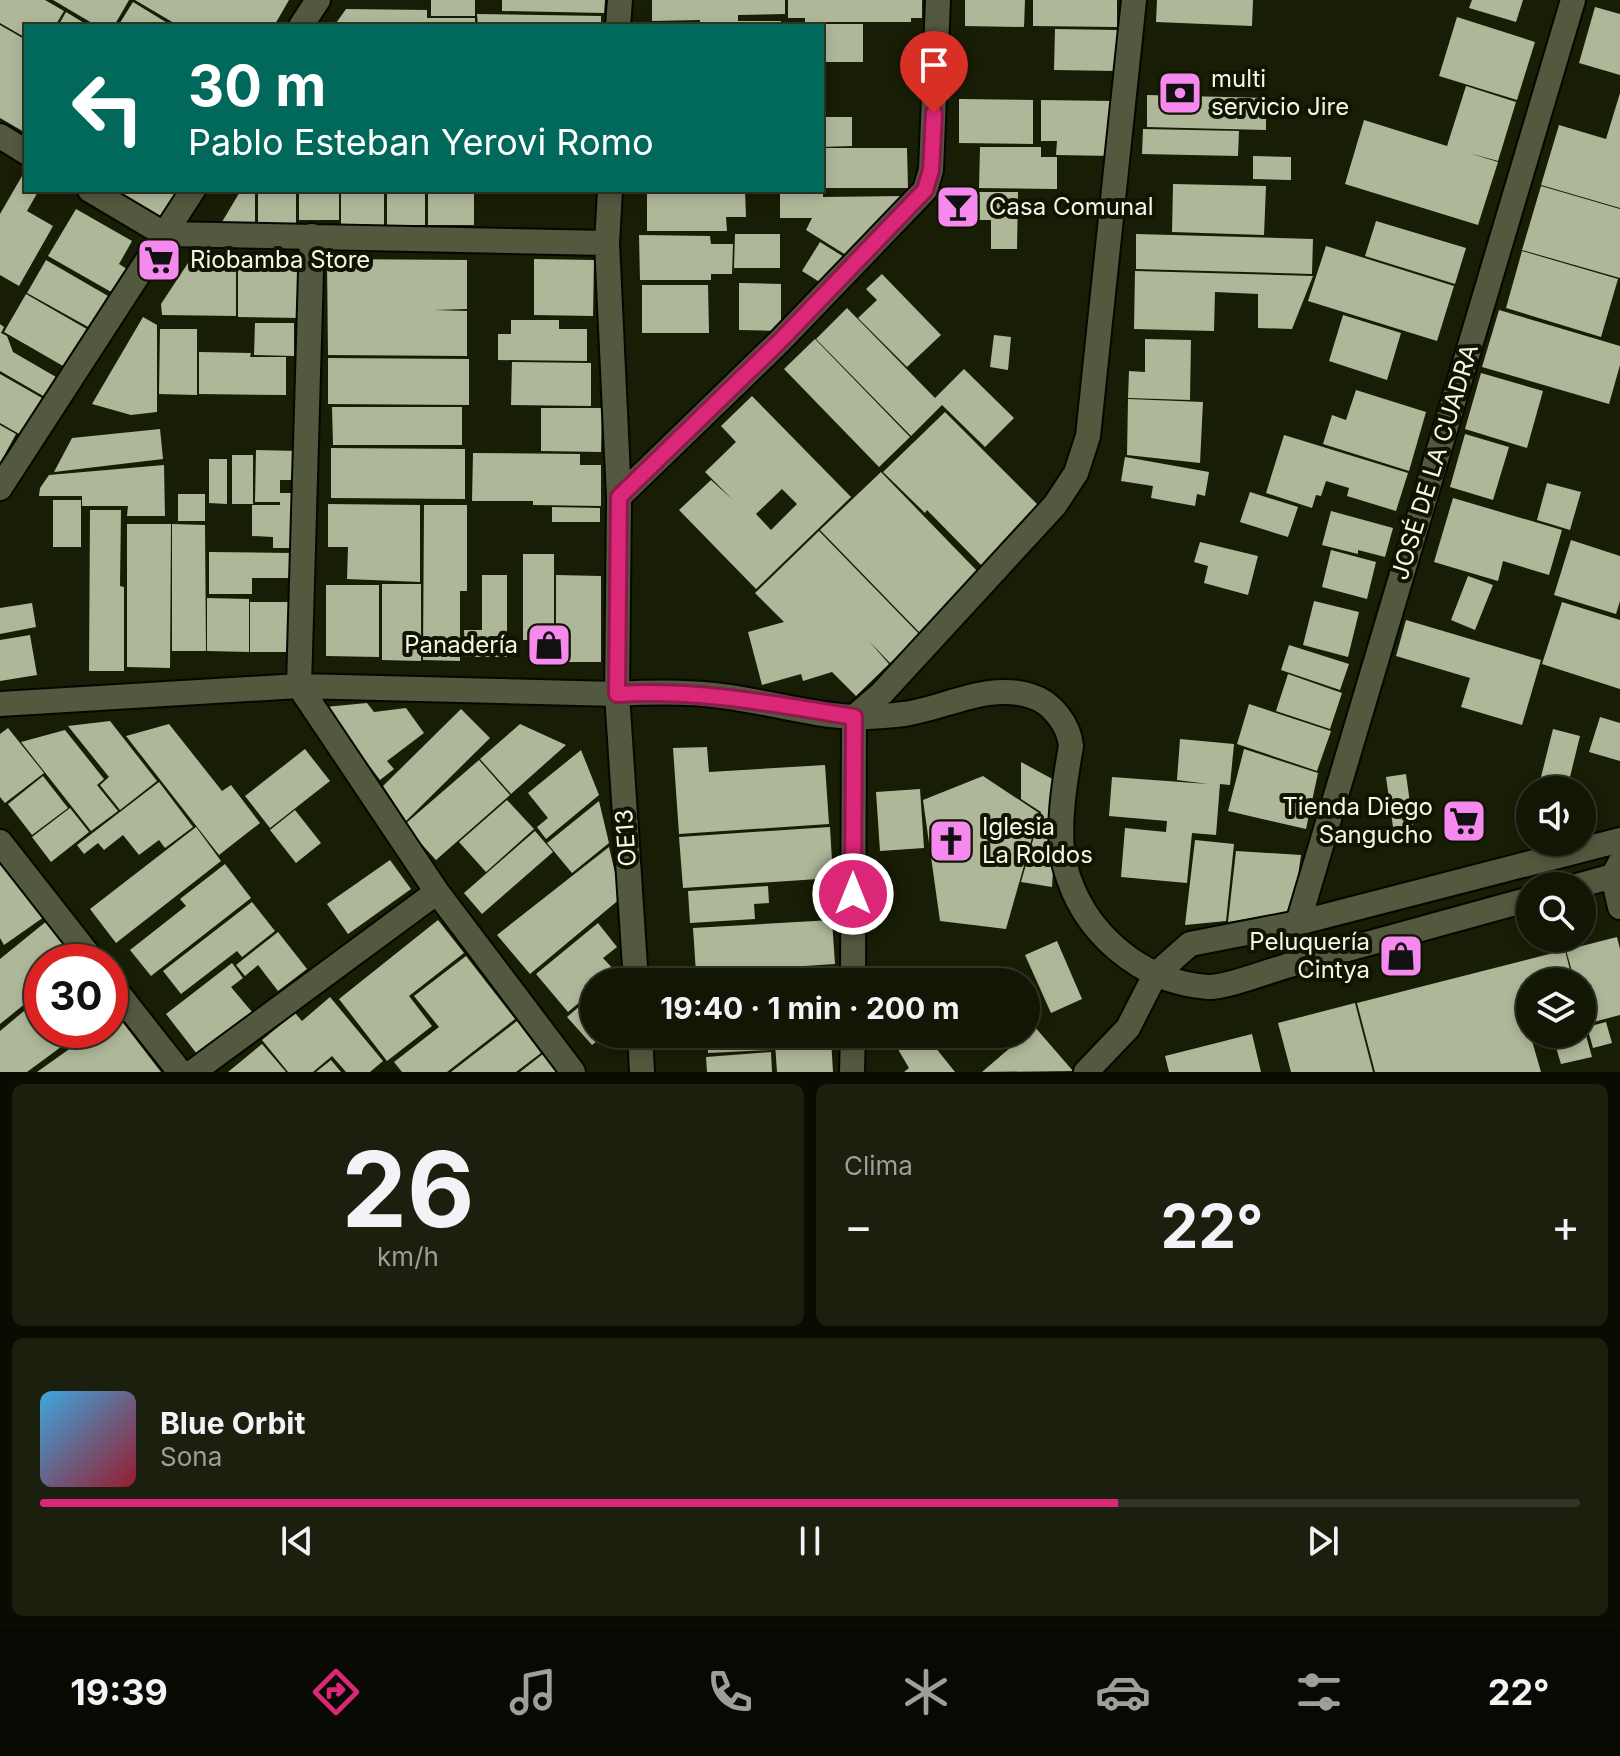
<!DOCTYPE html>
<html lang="es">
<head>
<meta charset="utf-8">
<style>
  body { margin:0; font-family:Inter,sans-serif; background:#1b1f0e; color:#f1f3f6; height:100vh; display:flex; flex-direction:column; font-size:30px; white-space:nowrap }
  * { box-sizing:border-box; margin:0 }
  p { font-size:26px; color:#9c9f9a }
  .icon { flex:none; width:44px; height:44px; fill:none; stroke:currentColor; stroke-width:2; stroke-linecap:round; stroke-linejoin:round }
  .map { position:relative; height:1072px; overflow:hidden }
  .panel { display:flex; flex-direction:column; gap:12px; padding:12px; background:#0a0c02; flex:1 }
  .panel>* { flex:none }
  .banner { position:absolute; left:24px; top:24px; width:800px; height:168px; border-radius:0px; box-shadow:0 4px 12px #0003,0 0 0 2px #313526; background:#00695c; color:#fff; overflow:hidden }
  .controls { position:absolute; left:1516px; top:776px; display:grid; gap:16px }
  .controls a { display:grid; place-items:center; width:80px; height:80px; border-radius:50%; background:#121604; box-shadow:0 4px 12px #0003,0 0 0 2px #313526; font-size:40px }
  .speed { position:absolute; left:24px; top:944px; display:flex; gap:16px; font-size:40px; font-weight:700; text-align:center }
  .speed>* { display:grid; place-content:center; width:104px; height:104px; border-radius:50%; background:#121604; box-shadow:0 4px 12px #0003,0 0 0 2px #313526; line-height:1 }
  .speed .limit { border:12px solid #d22; background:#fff; color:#111 }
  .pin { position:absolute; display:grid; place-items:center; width:68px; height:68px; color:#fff; margin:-82px -34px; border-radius:50% 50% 50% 0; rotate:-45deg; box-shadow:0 0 8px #0007 }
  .pin .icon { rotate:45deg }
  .me { position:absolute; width:88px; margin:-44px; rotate:0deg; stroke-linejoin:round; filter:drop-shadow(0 0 6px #0008) }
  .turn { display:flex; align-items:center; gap:28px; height:168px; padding:0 32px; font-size:36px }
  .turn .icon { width:104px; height:104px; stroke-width:2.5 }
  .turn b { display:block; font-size:56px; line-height:68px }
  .big { font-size:60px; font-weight:700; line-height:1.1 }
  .panel .card { flex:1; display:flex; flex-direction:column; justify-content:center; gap:12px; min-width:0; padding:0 28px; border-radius:12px; background:#1b1f0e }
  .panel .dial { align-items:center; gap:0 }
  .dial b { font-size:104px; line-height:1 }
  .song { display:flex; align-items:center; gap:24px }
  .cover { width:96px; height:96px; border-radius:12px; background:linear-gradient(135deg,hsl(200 70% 55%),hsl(350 70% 35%)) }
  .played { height:8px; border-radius:4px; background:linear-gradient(90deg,#db2777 70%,#313526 70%) }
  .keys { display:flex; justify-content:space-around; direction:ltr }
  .heat { display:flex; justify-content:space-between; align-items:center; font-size:44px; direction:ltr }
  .panel .tiles { flex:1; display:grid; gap:12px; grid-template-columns:1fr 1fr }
  .card:last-child { grid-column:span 2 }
  .trip { position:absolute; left:580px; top:968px; width:460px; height:80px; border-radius:40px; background:#121604; box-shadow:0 4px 12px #0003,0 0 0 2px #313526; font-weight:700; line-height:80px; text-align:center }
  .dock { display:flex; height:128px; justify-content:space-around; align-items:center; background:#070902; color:#9c9f9a }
  .dock .icon { width:56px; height:56px }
  .dock .on { color:#db2777 }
  .dock b { font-size:36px; color:#f1f3f6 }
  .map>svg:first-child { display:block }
</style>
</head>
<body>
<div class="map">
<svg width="1620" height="1072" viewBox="0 0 1620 1072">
  <rect width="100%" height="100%" fill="#181d05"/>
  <!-- building -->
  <path fill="#afb799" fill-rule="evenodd" d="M0,0H45L64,11L55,26H26V38L0,23Z
    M53,0H129L114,26H97Z
    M135,0H289L274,26H179Z
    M431,0H475V16H431Z
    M502,0H605L604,13L502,11Z
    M652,0H785V14L738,15V21H781V26H700V20L652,21Z
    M788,0H922V18H911V22H805V18H788Z
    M965,0H1025L1024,27L965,26Z
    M1033,0H1117V27L1033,26Z
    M1157,0H1253L1252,26L1156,22Z
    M1472,0H1523L1516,22L1469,8Z
    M133,2L169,24L168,26H118Z
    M1595,7L1620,14V75L1579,63Z
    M346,9L427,10V18H475V26H334Z
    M66,12L89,26H58Z
    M477,14L601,16V26H478Z
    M1457,17L1535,42L1517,100L1439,76Z
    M822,24H863V62H822Z
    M0,25L26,40V133L0,118Z
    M1055,29L1117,30V71L1054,70Z
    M1466,86L1516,102L1498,161L1469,153L1498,162L1478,225L1345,184L1364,120L1447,146Z
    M1620,93V208L1541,185L1559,125L1606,139Z
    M1147,95L1266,98V130L1147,127Z
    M959,99L1033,100V144L959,143Z
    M1041,100L1113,101V156L1056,155L1057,141H1041Z
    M822,117H852V146L822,147Z
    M1143,129L1239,131L1238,156L1142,154Z
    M980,147H1041V157H1057V189L979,188Z
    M823,148H907L908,188H824Z
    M1253,156L1291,157V180L1253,179Z
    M22,176L26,179V190H39L27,211L53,226L19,286L0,275V214Z
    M1173,184L1266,186L1264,235L1172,232Z
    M1541,186L1620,209V278L1522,250Z
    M113,190H183L163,225Z
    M241,190H255V228L221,227L222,222Z
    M258,190H296V227H258Z
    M299,190H339V220H299Z
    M341,190H384V229H341Z
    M387,190H425V225H387Z
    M428,190H474V225H428Z
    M647,190H745L746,217H726L727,231H647Z
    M780,190H823V197L905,196L846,255L806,230L812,218H780Z
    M978,192H1018L1017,249H991V220H978Z
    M76,209L132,241L119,264L127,269L113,293L48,256Z
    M1376,221L1466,248L1455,284L1365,256Z
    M735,234H780V268H734Z
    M1136,234L1313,239L1312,274L1136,269Z
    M639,235L710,236L711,244H733L732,274H711V280H640Z
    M820,242L844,257L826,286L802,271Z
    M1326,246L1454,286L1437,341L1308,301Z
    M1522,251L1618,279L1601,337L1506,308Z
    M194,254H236V316L162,315L161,304Z
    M238,259H300V318L238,317Z
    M327,259L467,260V309L434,310L467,311V356L328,355Z
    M534,259L594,260L593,316L534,315Z
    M46,260L108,296L90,328L27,293Z
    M1135,271L1313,276L1292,329L1258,328V294L1215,292L1214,331L1134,329Z
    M882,274L941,335L907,367L858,318L877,300L866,289Z
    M739,283L781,284V331L739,330Z
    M642,285H708L709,333H642Z
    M26,294L92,332L70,370L4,332Z
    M847,308L935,398L964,369L1014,418L985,447L942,405L911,436L816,339Z
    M1499,310L1620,346V365L1609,404L1482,367Z
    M1343,315L1401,333L1387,380L1329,361Z
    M143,317L157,325V412L131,415L92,404Z
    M511,320H559V329H587V361L498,360V334H511Z
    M255,323H294V356L254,355Z
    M0,324L4,327L1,333L7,336L13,352L56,377L45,397L0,371Z
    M160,329H197V395L159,394Z
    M994,335L1011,337L1008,370L990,367Z
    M815,339L910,437L879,467L784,369Z
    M1145,339L1191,340L1190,400L1128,398L1129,371L1145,372Z
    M199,352L251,353L250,357H286V395L199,394Z
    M328,358L469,359V405L328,404Z
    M512,362L591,363V406L511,405Z
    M1481,373L1543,391L1527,448L1465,429Z
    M0,374L42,398L21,435L0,423Z
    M1356,390L1426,412L1409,471L1323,444L1332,415L1346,420Z
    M752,396L851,497L756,589L679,510L711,480L733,500L705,472L736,442L721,426ZM782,489L797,504L771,530L756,514Z
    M1128,399L1203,402L1200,463L1127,455Z
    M332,407H462V445H333Z
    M541,408H602L601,452L541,451Z
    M945,412L1040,507L1009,537L1012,541L984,568L927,510L925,513L883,472Z
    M0,425L16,434L0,463Z
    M160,429L163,459L54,472L72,438Z
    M1465,434L1509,447L1493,500L1450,487Z
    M1284,435L1408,473L1396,511L1347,496L1349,488L1326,481L1321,496L1316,495L1312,508L1266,493Z
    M331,448L465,449V499L331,498Z
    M256,450L299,451V480H280V493H295L294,548H273V537L252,536V505H280V502H255Z
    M473,453L580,454V465H601V506L533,505V501H472Z
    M232,455H253V504H232Z
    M1125,457L1209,472L1205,496L1197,494L1195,506L1151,498L1153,486L1121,481Z
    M209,459H227V504L209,503Z
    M164,465L165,516H127L128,506H82V496H39L40,488L49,475Z
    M881,472L981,575L921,634L820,530Z
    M1547,483L1581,492L1570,530L1537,520Z
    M1250,492L1298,507L1288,537L1240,522Z
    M178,494H205V521H178Z
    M1453,498L1562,530L1549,575L1503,561L1498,581L1434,562Z
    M53,500H81V547H53Z
    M328,504L420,505V582L347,579L348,547H328Z
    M424,505H467V591H460V661L423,660Z
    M552,507L600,508V522H552Z
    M90,510H121L120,586L124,587V671H89Z
    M1331,511L1393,528L1385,557L1358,550V554L1322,545Z
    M127,524H171L170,668L127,667Z
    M172,524L205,525L206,651H172Z
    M819,531L920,635L890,663L868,640L889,664L856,696L832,672L803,681L801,674L762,685L748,632L784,622L755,593Z
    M1571,540L1620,556V601L1616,614L1554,595Z
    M1200,542L1258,556L1248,595L1204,583L1208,566L1194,562Z
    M1331,550L1376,562L1367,599L1322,587Z
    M209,552L291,553V578H252V594H209Z
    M523,554H554V645H530V640H523Z
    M482,575H507V657H465L464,630H482Z
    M556,575L601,576V662H556Z
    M1468,576L1493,585L1475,630L1451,620Z
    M382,584H421V661L382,660Z
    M326,585H379V657L326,656Z
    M207,598L249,599V652L207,651Z
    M1314,601L1359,612L1348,657L1303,645Z
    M250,602H289V652H250Z
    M1562,602L1620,620V689L1542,664Z
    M32,603L36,627L0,634V608Z
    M1406,620L1541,660L1522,725L1461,707L1470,678L1396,656Z
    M30,635L37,675L0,681V640Z
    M1289,645L1349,664L1340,690L1281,670Z
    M1288,674L1342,693L1330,729L1276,711Z
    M367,703L374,712L406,708L424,733L387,761L394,769L380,780L325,707Z
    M1249,704L1331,731L1317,771L1237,744Z
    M461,709L490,738L406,821L383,786Z
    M1600,717L1620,723V761L1589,752Z
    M110,721L157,781L120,810L100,785L109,777L68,726Z
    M169,724L222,791L231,785L260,823L219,855L126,736Z
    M520,724L566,745L511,794L480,759Z
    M8,728L44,773L5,803L0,797V734Z
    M1553,729L1580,736L1570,777L1539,785Z
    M65,730L104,779L97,785L118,811L91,831L21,742Z
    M1180,739L1234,744L1230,785L1220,784L1216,835L1192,833L1187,883L1121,877L1125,828L1166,832L1167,821L1109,816L1112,777L1208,784L1177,780Z
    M707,747L709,772L825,765L829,824L679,834L673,748Z
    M305,749L330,781L270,828L245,796Z
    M1244,749L1318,773L1306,829L1228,811Z
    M581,750L599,795L546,839L537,827L548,818L528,793Z
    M479,760L510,795L436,860L404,825Z
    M1021,762L1058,782L1052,887L1021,882L1041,812L1021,799Z
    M1406,774L1413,825L1393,827L1386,777Z
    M43,776L68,808L32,835L8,804Z
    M983,776L1039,813L1006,929L940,921L923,800Z
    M159,782L193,827L165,848L159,840L139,855L123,835L104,850L98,843L84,854L77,845Z
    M920,789L924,848L880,851L876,792Z
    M507,800L534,829L486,872L459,842Z
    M599,801L609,843L572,873L547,843Z
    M70,808L89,832L51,862L32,837Z
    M295,810L321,843L296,863L270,830Z
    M196,827L221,861L116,943L90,909Z
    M830,827L833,878L683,888L679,837Z
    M535,831L553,852L482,914L464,893Z
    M1195,840L1234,844L1226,921L1185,925Z
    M609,847L621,898L530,974L497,935Z
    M1236,851L1301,855L1293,911L1228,922Z
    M0,858L44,917L4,945L0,938Z
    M390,860L411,889L348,934L327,904Z
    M225,864L251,898L151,976L130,950L186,906L180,899Z
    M768,886L769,903L754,904L755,919L690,923L688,891Z
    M252,902L275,931L242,957L237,951L181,994L163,971Z
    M48,920L77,962H42V990L0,1024V959Z
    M438,920L464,953L409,996L432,1026L387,1061L339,999Z
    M832,920L835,964L696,973L693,928Z
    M598,923L617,947L603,958L616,972L604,982H594V990L568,1012L536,974Z
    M278,932L307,969L278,991L258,965L245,976L236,965Z
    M1617,937L1620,949V1015L1586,1024L1582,1010V982H1575L1566,950Z
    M1057,941L1082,999L1051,1013L1025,955Z
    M1565,950L1573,982H1530V1034L1541,1072H1375L1357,1003Z
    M466,956L515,1019L447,1072H402L394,1062L439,1027L414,996Z
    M232,963L243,978L231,987L252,1012L197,1054L166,1014Z
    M836,966L837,982H774V970Z
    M624,969L629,982H608Z
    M771,970L772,982H692V975Z
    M42,996V1030H84L27,1072H0V1031Z
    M330,997L383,1061L370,1072H346L332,1056L313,1072H288L262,1040L295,1013L302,1021Z
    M589,998L594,1003V1034H606L592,1045L567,1017Z
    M1355,1003L1373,1072H1291L1278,1023Z
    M117,1015L161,1072H37L96,1030H110V1020Z
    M517,1021L541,1053L516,1072H451Z
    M1582,1021L1592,1057L1561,1064L1552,1034H1582Z
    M1606,1022L1612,1043L1593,1048L1587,1027Z
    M1034,1026L1073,1071L982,1072L1026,1034Z
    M707,1034H769L771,1050L708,1053Z
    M889,1034H942L935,1047L955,1072H904L909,1068Z
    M1252,1034L1261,1072H1169L1165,1056Z
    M831,1040L833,1072H777L775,1043Z
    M262,1044L286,1072H228Z
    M771,1052L772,1072H707L706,1057Z
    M543,1054L557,1072H520Z
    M331,1060L341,1072H316Z"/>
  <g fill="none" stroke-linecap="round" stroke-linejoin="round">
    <!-- street casing -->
    <g stroke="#050700" stroke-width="28">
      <path id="street" d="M301,26L318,0
        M618,26L620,0
        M0,136L26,152
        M90,190L164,234L607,243
        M312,236L299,686L437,892L573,1072
        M0,488L193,190
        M619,497L779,342L925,190L931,170L938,0
        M0,704L299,686L617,694L619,497L607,243L610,190
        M0,842L94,962
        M1620,863L1613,876L1620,907
        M1298,923L1573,0
        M853,982L854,717L882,693L1055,505L1076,473L1088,436L1134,0
        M110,983L180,1072
        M193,1072L437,892
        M852,1072L853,1034
        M1086,1072L1128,1028L1155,975"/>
    </g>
    <!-- secondary casing -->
    <g stroke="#050700" stroke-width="28">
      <path id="secondary" d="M1577,886L1620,874
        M1155,975L1190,944L1298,923L1620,840
        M636,982L617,694C652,692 687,691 722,696C764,701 815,716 855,717C871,717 889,716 904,714C946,708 988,682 1031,696C1052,702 1069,725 1071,746C1065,780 1056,833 1065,866C1082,932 1140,982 1208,987C1226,988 1271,970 1290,965C1370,943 1450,921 1530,899
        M640,1034L642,1072"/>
    </g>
    <!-- street -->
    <use href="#street" stroke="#52593e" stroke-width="24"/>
    <!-- secondary -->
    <use href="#secondary" stroke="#52593e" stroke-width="24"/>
  </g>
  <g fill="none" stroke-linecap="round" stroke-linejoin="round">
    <!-- route casing -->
    <g stroke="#8e194d" stroke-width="20">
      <path id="route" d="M853,894L854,717C775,704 698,689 617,694L619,497L779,342L925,190L931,170L934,113"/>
    </g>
    <!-- route -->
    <use href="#route" stroke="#db2777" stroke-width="14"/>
  </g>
  <!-- icons -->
  <defs>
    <g id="bank-square" transform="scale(2.3)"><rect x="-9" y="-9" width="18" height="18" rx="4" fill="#f589ee" stroke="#101400"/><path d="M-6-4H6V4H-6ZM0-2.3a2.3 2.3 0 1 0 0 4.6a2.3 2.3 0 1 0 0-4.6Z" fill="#111"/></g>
    <g id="bar-square" transform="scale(2.3)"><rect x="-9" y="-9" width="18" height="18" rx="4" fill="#f589ee" stroke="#101400"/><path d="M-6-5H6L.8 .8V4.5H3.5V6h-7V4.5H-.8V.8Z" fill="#111"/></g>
    <g id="supermarket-square" transform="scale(2.3)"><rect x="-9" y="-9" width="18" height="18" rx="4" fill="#f589ee" stroke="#101400"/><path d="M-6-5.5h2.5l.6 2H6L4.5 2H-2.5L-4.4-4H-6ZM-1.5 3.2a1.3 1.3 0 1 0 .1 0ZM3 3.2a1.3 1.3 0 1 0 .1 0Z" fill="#111"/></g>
    <g id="shop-square" transform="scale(2.3)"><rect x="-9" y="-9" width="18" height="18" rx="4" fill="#f589ee" stroke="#101400"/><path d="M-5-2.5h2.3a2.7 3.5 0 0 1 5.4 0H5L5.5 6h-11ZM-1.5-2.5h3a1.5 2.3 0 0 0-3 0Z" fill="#111"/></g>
    <g id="church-square" transform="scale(2.3)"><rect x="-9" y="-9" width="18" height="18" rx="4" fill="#f589ee" stroke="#101400"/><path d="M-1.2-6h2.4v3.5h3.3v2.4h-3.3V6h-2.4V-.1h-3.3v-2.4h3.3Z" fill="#111"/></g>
  </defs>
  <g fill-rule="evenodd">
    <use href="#bank-square" x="1180" y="93"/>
    <use href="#bar-square" x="958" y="207"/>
    <use href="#supermarket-square" x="159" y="260"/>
    <use href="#shop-square" x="549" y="645"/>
    <use href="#supermarket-square" x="1464" y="821"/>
    <use href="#church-square" x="951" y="841"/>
    <use href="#shop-square" x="1401" y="956"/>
  </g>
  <g text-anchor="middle" stroke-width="8" stroke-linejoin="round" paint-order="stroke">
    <!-- poi labels -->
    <g font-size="24" fill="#f2f7e7" stroke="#101400" text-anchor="start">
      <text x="1211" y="87">multi<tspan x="1211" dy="28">servicio Jire</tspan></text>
      <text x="989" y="215">Casa Comunal</text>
      <text x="190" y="268">Riobamba Store</text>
      <text x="518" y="653" text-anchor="end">Panadería</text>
      <text x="1433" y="815" text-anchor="end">Tienda Diego<tspan x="1433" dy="28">Sangucho</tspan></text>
      <text x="982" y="835">Iglesia<tspan x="982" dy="28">La Roldos</tspan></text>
      <text x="1370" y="950" text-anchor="end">Peluquería<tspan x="1370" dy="28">Cintya</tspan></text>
    </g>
    <!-- street labels -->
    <g font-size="24" fill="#f2f7e7" stroke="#101400">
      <text transform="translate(1435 462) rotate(-73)" y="8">JOSÉ DE LA CUADRA</text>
      <text transform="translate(626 838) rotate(-94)" y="8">OE13</text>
    </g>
  </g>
</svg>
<div class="controls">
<a><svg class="icon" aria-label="sound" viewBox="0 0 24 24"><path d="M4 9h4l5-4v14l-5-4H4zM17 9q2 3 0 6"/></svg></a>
<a><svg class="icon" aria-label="search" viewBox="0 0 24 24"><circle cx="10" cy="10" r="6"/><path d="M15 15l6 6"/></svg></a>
<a><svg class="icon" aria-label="layers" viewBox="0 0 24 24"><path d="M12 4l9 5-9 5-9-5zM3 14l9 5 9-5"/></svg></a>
</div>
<div class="speed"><div class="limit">30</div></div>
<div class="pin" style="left:934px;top:113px;background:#d93025"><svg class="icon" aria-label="arrive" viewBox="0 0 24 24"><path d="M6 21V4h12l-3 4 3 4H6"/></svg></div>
<svg class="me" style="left:853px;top:894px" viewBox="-20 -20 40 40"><circle r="17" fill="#db2777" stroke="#fff" stroke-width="3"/><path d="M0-11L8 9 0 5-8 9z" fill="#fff"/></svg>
<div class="trip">19:40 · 1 min · 200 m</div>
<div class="banner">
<div class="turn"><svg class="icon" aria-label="left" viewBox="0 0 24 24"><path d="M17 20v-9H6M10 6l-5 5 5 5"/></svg><div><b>30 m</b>Pablo Esteban Yerovi Romo</div></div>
</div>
</div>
<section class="panel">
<div class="tiles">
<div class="card dial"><b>26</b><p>km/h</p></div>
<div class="card"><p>Clima</p>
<div class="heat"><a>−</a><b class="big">22°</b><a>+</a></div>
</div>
<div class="card">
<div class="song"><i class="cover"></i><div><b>Blue Orbit</b><p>Sona</p></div></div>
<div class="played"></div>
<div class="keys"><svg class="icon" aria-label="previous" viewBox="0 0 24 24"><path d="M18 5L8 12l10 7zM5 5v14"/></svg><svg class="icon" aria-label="pause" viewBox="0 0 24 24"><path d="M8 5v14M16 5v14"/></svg><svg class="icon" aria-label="next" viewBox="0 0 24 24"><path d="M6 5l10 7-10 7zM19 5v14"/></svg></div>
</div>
</div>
</section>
<nav class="dock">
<b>19:39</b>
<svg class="icon on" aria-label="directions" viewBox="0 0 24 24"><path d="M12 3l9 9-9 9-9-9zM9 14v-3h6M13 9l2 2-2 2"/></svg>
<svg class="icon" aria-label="music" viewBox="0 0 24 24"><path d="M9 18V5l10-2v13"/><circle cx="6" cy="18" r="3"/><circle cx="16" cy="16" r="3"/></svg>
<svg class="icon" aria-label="phone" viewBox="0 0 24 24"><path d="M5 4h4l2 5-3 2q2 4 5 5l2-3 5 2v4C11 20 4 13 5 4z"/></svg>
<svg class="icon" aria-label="climate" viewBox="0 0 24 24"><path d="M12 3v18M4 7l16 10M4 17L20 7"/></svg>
<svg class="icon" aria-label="car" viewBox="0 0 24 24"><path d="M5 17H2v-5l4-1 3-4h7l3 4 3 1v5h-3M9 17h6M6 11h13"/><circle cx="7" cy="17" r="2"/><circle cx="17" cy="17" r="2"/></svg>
<svg class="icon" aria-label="filters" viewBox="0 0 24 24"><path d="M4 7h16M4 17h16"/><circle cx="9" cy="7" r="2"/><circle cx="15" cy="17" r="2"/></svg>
<b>22°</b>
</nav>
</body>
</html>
